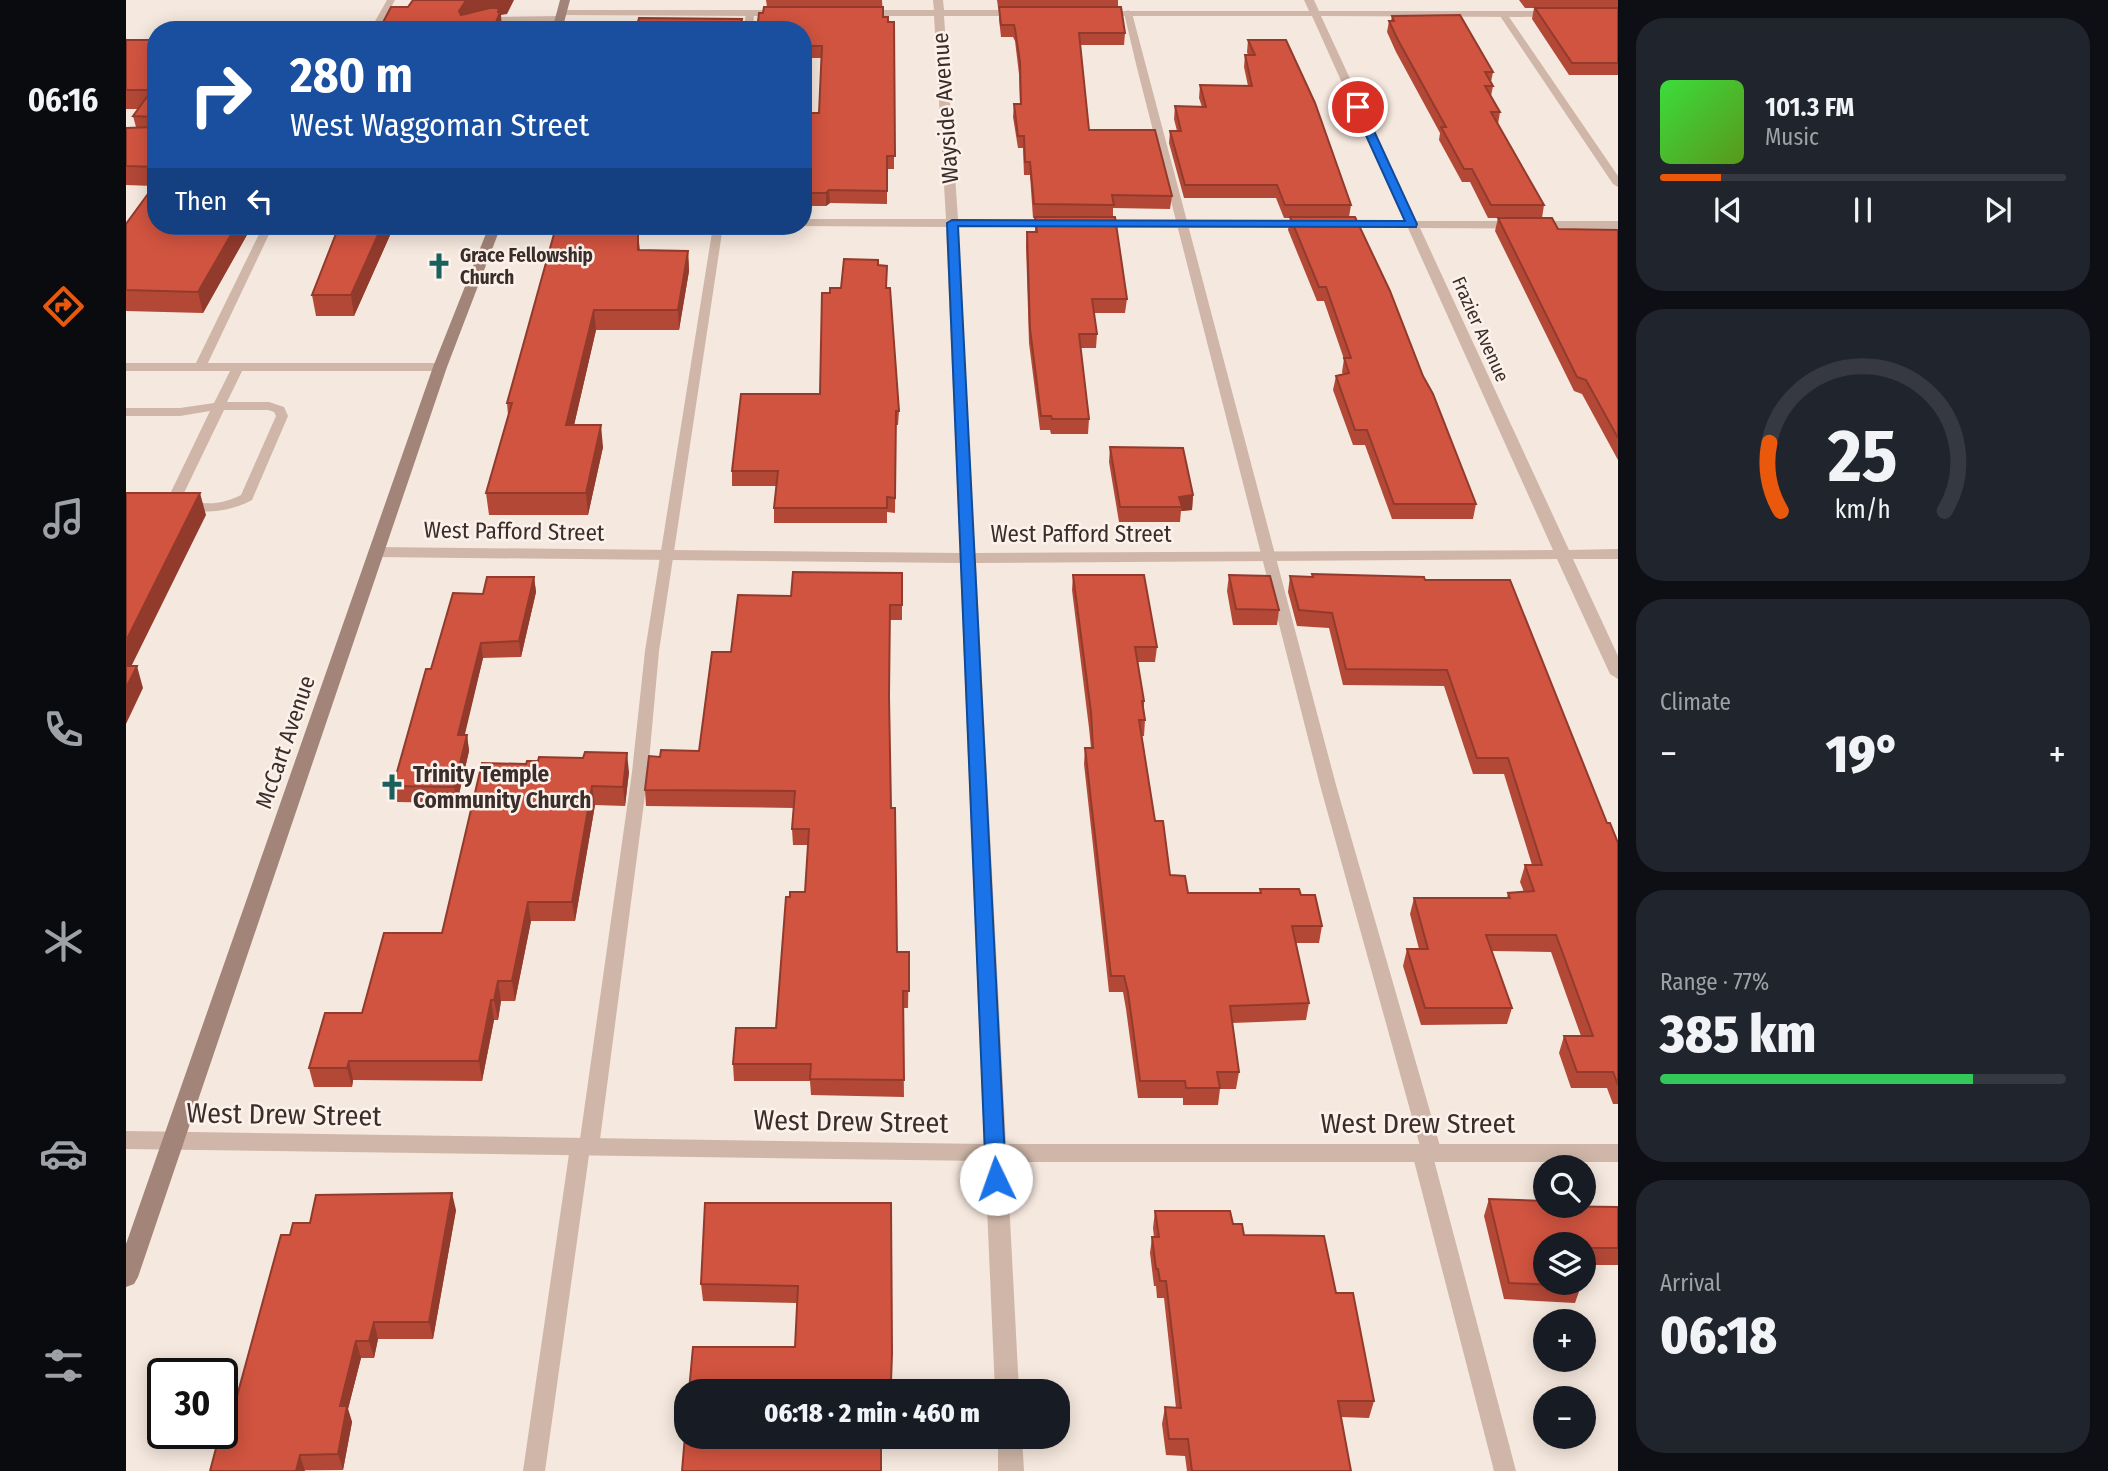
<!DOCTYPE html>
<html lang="en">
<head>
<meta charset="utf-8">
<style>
  body { margin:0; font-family:"Fira Sans Condensed",sans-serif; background:#20242c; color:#f1f3f6; height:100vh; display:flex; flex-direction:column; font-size:26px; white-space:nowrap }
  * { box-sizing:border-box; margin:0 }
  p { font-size:23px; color:#9ea1a6 }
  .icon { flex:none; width:38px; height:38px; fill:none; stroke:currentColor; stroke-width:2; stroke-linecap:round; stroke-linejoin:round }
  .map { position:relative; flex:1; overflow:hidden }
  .details { display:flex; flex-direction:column; gap:18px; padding:18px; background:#0d0f14; width:490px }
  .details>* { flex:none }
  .top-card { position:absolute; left:21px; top:21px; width:665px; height:214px; border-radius:28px; box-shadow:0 4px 18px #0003; background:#1a4fa0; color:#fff; overflow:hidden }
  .tools { position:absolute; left:1407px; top:1155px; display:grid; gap:14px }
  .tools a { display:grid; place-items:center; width:63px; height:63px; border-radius:50%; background:#171b24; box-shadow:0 4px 18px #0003; font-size:35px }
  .speed { position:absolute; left:21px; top:1358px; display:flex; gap:14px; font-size:35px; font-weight:700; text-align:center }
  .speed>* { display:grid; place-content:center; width:91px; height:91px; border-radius:50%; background:#171b24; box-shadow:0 4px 18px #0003; line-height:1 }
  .speed .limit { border:4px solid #111; border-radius:10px; background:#fff; color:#111 }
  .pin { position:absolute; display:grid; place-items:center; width:60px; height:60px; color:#fff; margin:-30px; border:4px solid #fff; border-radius:50%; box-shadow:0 2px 7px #0007 }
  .me { position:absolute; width:77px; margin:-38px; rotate:357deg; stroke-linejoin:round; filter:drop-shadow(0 0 5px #0008) }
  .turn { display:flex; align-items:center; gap:24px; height:147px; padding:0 28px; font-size:32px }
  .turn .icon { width:91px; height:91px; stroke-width:2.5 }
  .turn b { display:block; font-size:49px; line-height:60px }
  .then { display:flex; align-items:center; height:66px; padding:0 28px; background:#0003; gap:14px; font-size:26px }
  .big { font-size:52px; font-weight:800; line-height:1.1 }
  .details .widget { flex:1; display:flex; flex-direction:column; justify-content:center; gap:10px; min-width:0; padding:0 24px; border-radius:28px; background:#20242c }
  .details .dial { align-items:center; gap:0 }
  .dial svg { height:182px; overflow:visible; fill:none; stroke:#363941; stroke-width:7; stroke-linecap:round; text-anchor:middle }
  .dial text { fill:#f1f3f6; stroke:none }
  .song { display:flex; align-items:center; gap:21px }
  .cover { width:84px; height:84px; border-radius:10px; background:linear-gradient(135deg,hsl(120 70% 55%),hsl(90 70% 35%)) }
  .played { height:7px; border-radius:4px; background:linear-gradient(90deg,#ea580c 15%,#363941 15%) }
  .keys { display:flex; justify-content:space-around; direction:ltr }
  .heat { display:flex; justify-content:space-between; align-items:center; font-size:38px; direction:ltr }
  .charge { height:10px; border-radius:5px; background:linear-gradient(90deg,#34c759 77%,#363941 0) }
  .trip { position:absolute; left:548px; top:1379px; width:396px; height:70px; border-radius:28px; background:#171b24; box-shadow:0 4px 18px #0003; font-weight:800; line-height:70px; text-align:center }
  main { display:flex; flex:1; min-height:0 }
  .menu { display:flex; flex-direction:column; width:126px; justify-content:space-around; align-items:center; background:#090b0e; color:#9ea1a6 }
  .menu .icon { width:49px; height:49px }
  .menu .selected { color:#ea580c }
  .menu b { font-size:32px; color:#f1f3f6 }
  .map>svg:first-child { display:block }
</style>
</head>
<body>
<main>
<nav class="menu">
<b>06:16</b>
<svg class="icon selected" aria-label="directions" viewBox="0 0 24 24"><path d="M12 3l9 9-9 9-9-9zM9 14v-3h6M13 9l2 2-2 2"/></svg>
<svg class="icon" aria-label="music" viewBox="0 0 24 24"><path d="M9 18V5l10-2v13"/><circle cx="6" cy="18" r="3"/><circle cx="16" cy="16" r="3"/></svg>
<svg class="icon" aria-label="phone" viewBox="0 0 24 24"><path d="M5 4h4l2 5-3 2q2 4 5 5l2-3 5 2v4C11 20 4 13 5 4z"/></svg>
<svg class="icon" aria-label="climate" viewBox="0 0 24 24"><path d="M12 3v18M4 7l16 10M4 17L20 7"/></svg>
<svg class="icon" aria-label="car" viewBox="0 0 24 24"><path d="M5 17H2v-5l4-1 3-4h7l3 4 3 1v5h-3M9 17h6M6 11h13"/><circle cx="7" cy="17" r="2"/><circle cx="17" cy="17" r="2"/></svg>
<svg class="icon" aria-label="filters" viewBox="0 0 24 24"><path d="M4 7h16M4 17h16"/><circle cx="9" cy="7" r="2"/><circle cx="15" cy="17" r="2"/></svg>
</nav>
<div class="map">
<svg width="1492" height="1471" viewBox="0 0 1492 1471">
  <rect width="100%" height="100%" fill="#f5e8de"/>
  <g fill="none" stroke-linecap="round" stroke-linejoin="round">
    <!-- service -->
    <path fill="#cfb6a8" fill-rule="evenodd" d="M261,0H269L253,30H244Z
      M624,10L628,13L627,30H618L620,13Z
      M1002,10L1006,13L1210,785L1316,1153L1313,1159L1308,1160L1390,1471H1368L1286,1153L1289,1147L1294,1146L1194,785L1010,64L998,13Z
      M1373,11H1379L1492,176V187L1487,184L1372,13Z
      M434,16L437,17V21L366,23L348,26L346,30H337L342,22L366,17Z
      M137,226H147L80,367L74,371L70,370L68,367Z
      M587,226H597L533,651L522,772L473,1147L470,1152L463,1155L419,1471H397L444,1147L447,1142L454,1139L506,772L519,651Z
      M112,363L118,367L101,402H143L158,407L162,416L126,500C102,513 62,519 43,496L84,411L54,416H0V408H54L88,403L106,367ZM98,410H142L148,412L150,416L115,495C98,504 73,508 57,495Z"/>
    <!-- minor -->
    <path fill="#cfb6a8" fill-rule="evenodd" d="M807,0H817L818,10H897L902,13L897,16H818L832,219H932L938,223L932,227H832L849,553L1427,550L1282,228H967L961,224L967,220L1278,221L1186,16H974L969,13L971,11H1183L1178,0H1188L1193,11H1429L1434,14L1429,17L1195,16L1290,221H1492V229L1294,228L1443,550L1492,549V559H1447L1492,656V679L1484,674L1431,559L850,563L880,1144H1492V1162H881L893,1391H869L859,1161L0,1149V1131L858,1144L834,563L250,557L242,552L250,547L834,553L820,227L674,226H677V219H820L808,16H733L728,13L733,10H808Z
      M433,10H659L664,13L659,16L436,15L431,12Z
      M0,363H314L321,367L314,371H0Z
      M872,1437H896L898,1471H872Z"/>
    <!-- secondary -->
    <path fill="#a38479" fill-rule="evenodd" d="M434,0H444L436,30H426Z
      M363,226H375L321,367L12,1277L8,1284L0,1287V1244L307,367Z"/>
  </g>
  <!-- wall -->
  <path fill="#b44837" d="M640,0H756L757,17L762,22H768V169H761V204L704,203L700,206H677V113H693L696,58H677V30L637,13L641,7Z
    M871,0H992V7L999,33L998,45H954L963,130L1046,196L1044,209L987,208V217L1001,299L999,313H968L971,334L970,348H954L963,419L962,434H925L924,430H914L903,343L900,245L901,232H909V218H907L904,175H898L897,148H892L887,117L888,104H894L893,74L889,41L887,37H875L873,19V7H872Z
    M1393,0H1492V75H1443L1406,19L1408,8H1399Z
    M1266,16L1367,72L1365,82L1367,86L1365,96L1374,112L1372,124L1418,205L1416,218L1432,229L1492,230V460L1456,394L1448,391L1369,231L1372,218H1362L1344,182H1336L1313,140L1314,133L1270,52L1261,32L1263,21H1265Z
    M0,40H30V226H126L77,313L0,311V224L27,186L0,185V128L10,127L7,116L12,109H0Z
    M1122,40L1225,205L1223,217L1297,376L1350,504L1347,519H1266L1239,445H1227L1207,390L1210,376L1217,374L1216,372L1218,359L1198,301H1191L1162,230L1164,218H1158L1150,198H1058L1043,143L1044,131H1051L1048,119L1049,106L1076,107L1073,98L1074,85L1122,86L1118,67L1119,55H1122L1121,52Z
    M213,226H279L278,231L265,233L228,316H190L186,295Z
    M512,234L514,250L562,251L563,271L553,330H470L448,425L477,447L462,515H363L360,493L382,415L381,403Z
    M752,266L761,288L773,411L772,425H770L769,513L761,512V523H648V508L650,486H606V471L694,394L704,293Z
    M984,447L1067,495L1066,510L1055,511L1054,522H993L983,462Z
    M776,573V620H764L763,700L765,808L771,952H783L782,1008H777L778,1097L685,1095L684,1081H608L607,1064L650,1028L664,897L679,892L682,845H667L666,829L668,808L520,806L519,790L534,757L573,751L665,596Z
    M1186,574L1299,580L1481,823L1492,843V1104H1487L1481,1088H1445L1433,1053L1438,1036H1455L1425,952L1366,951L1386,1008L1381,1024L1295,1025L1277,966L1281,949H1293L1284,914L1288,898H1381L1382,893L1398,892L1394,882L1399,865H1406L1378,774H1347L1318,686L1217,685L1203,628L1171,626L1162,592L1164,576L1186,577Z
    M947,575L1031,647L1029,662H1012L1018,701V710L1019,720L1018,736H1016L1029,821L1044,875L1062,893H1134V889L1175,895L1196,926L1193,943H1170L1183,1003L1180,1020L1106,1023L1113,1072L1110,1089H1094L1092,1105H1057V1098H1012L1000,1009L997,992H983L958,764L959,748H965L963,728L946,590Z
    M1103,575L1153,610L1151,625H1107L1101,591Z
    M408,577L410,592L395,657L357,658L338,735H341L343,751L331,803L270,802L267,786L305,669L357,594Z
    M356,763L503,772L499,806L469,805L449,921H405L389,1001H375L372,1020H368L356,1081L227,1080L226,1087H188L183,1068L316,933Z
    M1363,1199L1442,1207H1492V1265H1458V1244H1419L1455,1286L1449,1303L1378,1299L1358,1216Z
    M579,1203L766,1369L765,1391H563L669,1347L671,1303L577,1301L575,1284Z
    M330,1210L307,1339H252L248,1358H235L222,1409L226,1422L217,1470L84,1471L108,1407L164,1235L184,1223Z
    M1029,1211L1107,1224L1118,1235L1210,1293L1248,1401L1243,1418L1215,1417L1225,1471H1061L1059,1456L1040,1455L1036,1424L1039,1407L1050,1408L1038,1298H1031L1030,1286H1028L1024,1253L1026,1237H1028L1027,1228Z"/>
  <!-- shaded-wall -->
  <path fill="#923b2d" d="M355,0H388L381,14L375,15L376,30L335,29L333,11L339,2Z
    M703,190L704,203L700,206V193Z
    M110,226H126L77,313L72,292Z
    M256,226H279L278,231L265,233L228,316L225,295Z
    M562,251L563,271L553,330L552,310Z
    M468,310L470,330L443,447L440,425Z
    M475,425L477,447L462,515L460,493Z
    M74,493L80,515L0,677V641Z
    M1067,495L1066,510L1055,511L1056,507L1053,497Z
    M408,577L410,592L395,657L393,641Z
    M355,643L357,658L335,751L332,735Z
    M11,666L17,688L0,724V688Z
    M341,735L343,751L331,803L328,787Z
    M501,753L503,772L499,806L497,787Z
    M466,786L469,805L449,921L446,902Z
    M402,902L405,921L389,1001L386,981Z
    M372,981L375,1001L372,1020L368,1000Z
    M365,1000L368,1020L356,1081L353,1061Z
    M223,1061L227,1080L226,1087L221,1068Z
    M326,1193L330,1210L307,1339L303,1322Z
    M248,1322L252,1339L248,1358L243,1341Z
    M230,1341L235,1358L222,1409L226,1422L217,1470L212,1454L214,1406Z
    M174,1455L179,1471H170Z"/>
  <!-- building -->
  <path fill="#d15440" stroke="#923b2d" stroke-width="2" d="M287,0H355L339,2L333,11L335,15L364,8H373L372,12H374L367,30H253L265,7H282Z
    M638,7H757V17H762V22H768L769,156H761V191L703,190L700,193H677V113H693L696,46H677V30H631L633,13H637Z
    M873,7H995L999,33H953L963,130H1029L1046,196L986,195L988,205L908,204L904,162H899L898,136H892L888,104H895L894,62L889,29L888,25H875Z
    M1409,8H1492V63H1446Z
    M1334,15L1367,72H1359L1367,86H1359L1374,112H1365L1418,205H1365L1346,169H1338L1315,127H1320L1272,40L1263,21H1268L1266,16Z
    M513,18L616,19L614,30H510Z
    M0,40H30V167L0,166V128L27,127L28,117L7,116L26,90H0Z
    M1122,40H1160L1189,103L1225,205H1159L1151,185H1059L1044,131H1055L1049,106L1080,107L1074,85L1126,86L1119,55H1129Z
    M30,183V226H110L72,292L0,290V224Z
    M909,217H989L1001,299H966L971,334H953L963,419H926L925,416H915L904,329L901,232H911Z
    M1164,217H1229L1264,291L1297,376L1307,394L1350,504H1268L1241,430H1229L1210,376L1223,373L1218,358H1225L1200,287H1193Z
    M1372,218H1426L1432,229L1492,230V438L1460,380L1451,377Z
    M213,226H256L225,295H186Z
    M428,234H512V250L562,251L552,310H468L440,425H475L460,493H360L386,403H381Z
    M718,259L752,260V265L761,266L760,288H764L773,411H770L769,498L761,497V508H648L652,471H606L615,394H694L696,293H704V288H715Z
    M984,447L1057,448L1067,495L1053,497L1056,507H994Z
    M0,493H74L0,641Z
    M667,572L776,573V605H764L763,696L765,808H769L771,952H783V991H777L778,1080L684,1079L685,1064H607L610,1028H650L660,897H664V892H679L683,829H666L669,791L519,790L523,756L534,757L535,750L573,751L586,652H605L612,595L665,596Z
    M1186,574L1298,577L1299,580H1384L1481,823H1484L1492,843V1085L1487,1072H1451L1438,1036H1467L1430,935H1360L1386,1008H1299L1281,949H1302L1288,898H1384L1382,893L1408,891L1399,865H1416L1382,758H1351L1321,670L1220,669L1206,613L1173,610L1164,576L1187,577Z
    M947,575H1018L1031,647H1009L1018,701H1016L1019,720H1013L1029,821H1037L1044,875L1059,876L1062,893H1135L1134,889H1173L1175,895H1189L1196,926H1166L1183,1003L1104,1006L1113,1072H1091L1094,1088H1060L1059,1081H1014L1002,992L998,976H985L959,748H967L965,712Z
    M1103,575L1144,576L1153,610L1110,609Z
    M361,577H408L393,641L355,643L332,735H341L328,787L267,786L300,669H305L327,593L357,594Z
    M0,666H11L0,688Z
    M459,752L501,753L497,787L466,786L446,902H402L386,981H372L368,1000H365L353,1061H223L221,1068H183L199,1013H236L258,933H316L356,763L400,764L401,761H412L413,757L457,758Z
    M326,1193L303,1322H248L243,1341H230L214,1406H221L212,1454L174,1455L170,1471H84L94,1433H96V1424L101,1407H108L155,1235H164L167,1223H184L190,1195Z
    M1363,1199L1419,1201V1206L1492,1207V1248H1458V1244H1419V1283H1454L1455,1286L1383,1283Z
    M579,1203H765L766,1353L765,1382H756V1391H563L567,1347H669L672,1286L575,1284Z
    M1029,1211H1104L1107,1224H1116L1118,1235L1198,1236L1210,1293H1227L1248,1401H1212L1225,1471H1066L1062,1439H1043L1039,1407L1055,1408L1040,1281H1034L1032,1269H1030L1026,1237H1033Z
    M560,1424V1437H755V1471H556Z"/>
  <!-- route -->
  <path fill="#1a73e8" stroke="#114b97" stroke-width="2" d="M1229,105L1237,107L1291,224L1290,227L832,226L880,1179L877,1185L870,1187L863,1185L860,1179L821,223L826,220L1279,221L1227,107Z"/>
  <!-- icons -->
  <defs>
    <g id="church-bare" transform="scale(2.1)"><path d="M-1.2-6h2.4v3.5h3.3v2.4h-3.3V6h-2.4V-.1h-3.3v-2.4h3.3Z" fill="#1a615e" stroke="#fcf2eb" stroke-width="2.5" paint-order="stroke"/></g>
  </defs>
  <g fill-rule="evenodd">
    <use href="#church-bare" x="313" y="266"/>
    <use href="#church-bare" x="266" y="787"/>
  </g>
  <g text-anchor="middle" stroke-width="5" stroke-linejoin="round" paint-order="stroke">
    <!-- far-poi labels -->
    <g font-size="19" font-weight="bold" fill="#3b2d29" stroke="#fcf2eb" text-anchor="start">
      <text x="334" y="262">Grace Fellowship<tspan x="334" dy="22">Church</tspan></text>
    </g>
    <!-- far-street labels -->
    <g font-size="19" fill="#3b2d29" stroke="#fcf2eb">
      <text transform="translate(1355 329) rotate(66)" y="7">Frazier Avenue</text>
    </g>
    <!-- street labels -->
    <g font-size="23" fill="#3b2d29" stroke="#fcf2eb">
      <text transform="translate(819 108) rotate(-94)" y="8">Wayside Avenue</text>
      <text transform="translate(388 531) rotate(1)" y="8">West Pafford Street</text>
      <text x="955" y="542">West Pafford Street</text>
      <text transform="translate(159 742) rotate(-71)" y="8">McCart Avenue</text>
    </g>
    <!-- poi labels -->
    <g font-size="23" font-weight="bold" fill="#3b2d29" stroke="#fcf2eb" text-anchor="start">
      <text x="287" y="782">Trinity Temple<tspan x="287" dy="26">Community Church</tspan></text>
    </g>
    <!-- near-street labels -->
    <g font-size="28" fill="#3b2d29" stroke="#fcf2eb">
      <text transform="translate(158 1114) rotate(1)" y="10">West Drew Street</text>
      <text transform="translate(725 1121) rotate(1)" y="10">West Drew Street</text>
      <text x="1292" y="1133">West Drew Street</text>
    </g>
  </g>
</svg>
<div class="tools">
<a><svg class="icon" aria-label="search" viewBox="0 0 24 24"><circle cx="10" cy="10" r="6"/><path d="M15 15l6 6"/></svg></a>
<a><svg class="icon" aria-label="layers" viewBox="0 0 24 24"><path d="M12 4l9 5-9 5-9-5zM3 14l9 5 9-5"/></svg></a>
<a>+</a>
<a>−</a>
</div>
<div class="speed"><div class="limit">30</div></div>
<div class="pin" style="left:1232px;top:107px;background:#d93025"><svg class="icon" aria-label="arrive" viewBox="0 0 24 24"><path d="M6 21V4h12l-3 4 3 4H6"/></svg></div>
<svg class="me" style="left:870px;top:1179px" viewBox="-20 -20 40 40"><circle r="19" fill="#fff"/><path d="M0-13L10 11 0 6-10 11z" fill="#1a73e8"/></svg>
<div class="trip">06:18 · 2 min · 460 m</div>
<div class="top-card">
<div class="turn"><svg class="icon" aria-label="right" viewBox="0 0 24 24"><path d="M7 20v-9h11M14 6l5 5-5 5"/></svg><div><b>280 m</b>West Waggoman Street</div></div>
<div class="then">Then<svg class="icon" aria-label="left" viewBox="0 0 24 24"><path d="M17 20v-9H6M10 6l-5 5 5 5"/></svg></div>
</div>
</div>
<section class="details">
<div class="widget">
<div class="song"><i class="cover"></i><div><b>101.3 FM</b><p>Music</p></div></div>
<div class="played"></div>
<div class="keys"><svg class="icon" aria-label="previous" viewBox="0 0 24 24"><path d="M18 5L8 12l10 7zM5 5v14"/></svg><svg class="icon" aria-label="pause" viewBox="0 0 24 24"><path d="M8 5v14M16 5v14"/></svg><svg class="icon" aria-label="next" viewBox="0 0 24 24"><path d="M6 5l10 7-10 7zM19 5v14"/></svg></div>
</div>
<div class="widget dial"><svg viewBox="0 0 100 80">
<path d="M14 69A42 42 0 1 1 86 69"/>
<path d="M14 69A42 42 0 0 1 9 39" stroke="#ea580c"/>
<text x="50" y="56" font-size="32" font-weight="700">25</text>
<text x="50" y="72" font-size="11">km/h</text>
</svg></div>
<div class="widget"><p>Climate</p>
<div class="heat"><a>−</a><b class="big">19°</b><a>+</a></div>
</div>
<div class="widget"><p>Range · 77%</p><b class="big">385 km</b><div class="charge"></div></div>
<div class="widget"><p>Arrival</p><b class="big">06:18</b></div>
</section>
</main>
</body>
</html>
